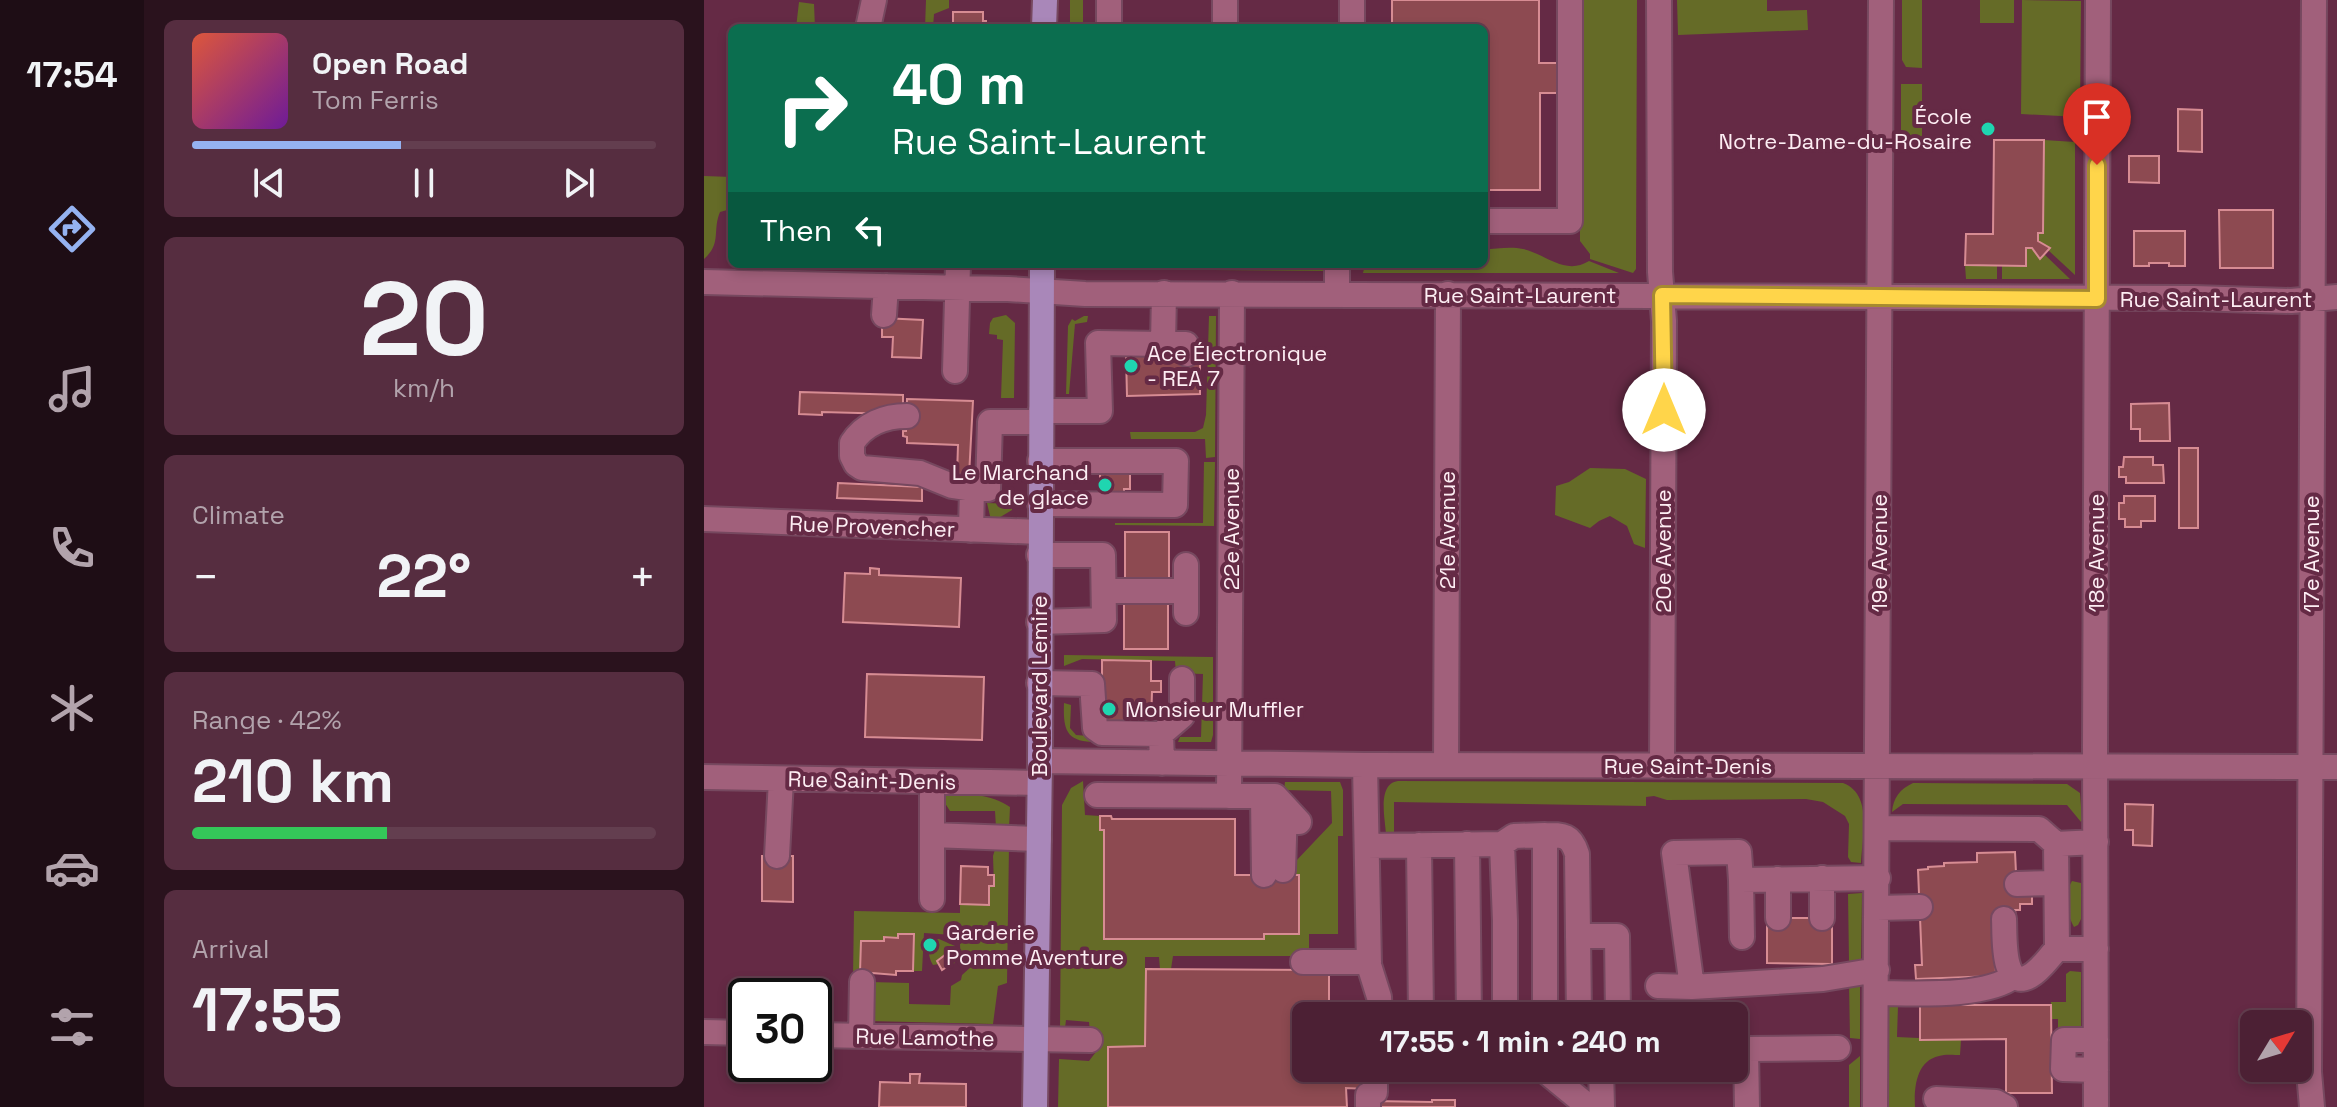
<!DOCTYPE html>
<html lang="en">
<head>
<meta charset="utf-8">
<style>
  body { margin:0; font-family:"Space Grotesk",sans-serif; background:#562d40; color:#f1f3f6; height:100vh; display:flex; flex-direction:column; font-size:30px; white-space:nowrap }
  * { box-sizing:border-box; margin:0 }
  p { font-size:26px; color:#b2a3ac }
  .icon { flex:none; width:44px; height:44px; fill:none; stroke:currentColor; stroke-width:2; stroke-linecap:round; stroke-linejoin:round }
  .map { position:relative; flex:1; overflow:hidden }
  .panel { display:flex; flex-direction:column; gap:20px; padding:20px; background:#2a121d; width:560px }
  .panel>* { flex:none }
  .guide { position:absolute; left:24px; top:24px; width:760px; height:244px; border-radius:12px; box-shadow:0 4px 12px #0003,0 0 0 2px #633e4f; background:#0b6e4f; color:#fff; overflow:hidden }
  .needle { width:52px; rotate:52deg }
  .controls { position:absolute; left:1536px; top:1010px; display:grid; gap:16px }
  .controls a { display:grid; place-items:center; width:72px; height:72px; border-radius:12px; background:#4c2034; box-shadow:0 4px 12px #0003,0 0 0 2px #633e4f; font-size:40px }
  .speed { position:absolute; left:24px; top:978px; display:flex; gap:16px; font-size:40px; font-weight:700; text-align:center }
  .speed>* { display:grid; place-content:center; width:104px; height:104px; border-radius:50%; background:#4c2034; box-shadow:0 4px 12px #0003,0 0 0 2px #633e4f; line-height:1 }
  .speed .limit { border:4px solid #111; border-radius:12px; background:#fff; color:#111 }
  .pin { position:absolute; display:grid; place-items:center; width:68px; height:68px; color:#fff; margin:-82px -34px; border-radius:50% 50% 50% 0; rotate:-45deg; box-shadow:0 0 8px #0007 }
  .pin .icon { rotate:45deg }
  .me { position:absolute; width:88px; margin:-44px; rotate:0deg; stroke-linejoin:round; filter:drop-shadow(0 0 6px #0008) }
  .turn { display:flex; align-items:center; gap:28px; height:168px; padding:0 32px; font-size:36px }
  .turn .icon { width:104px; height:104px; stroke-width:2.5 }
  .turn b { display:block; font-size:56px; line-height:68px }
  .then { display:flex; align-items:center; height:76px; padding:0 32px; background:#0003; gap:16px; font-size:30px }
  .big { font-size:60px; font-weight:700; line-height:1.1 }
  .panel .card { flex:1; display:flex; flex-direction:column; justify-content:center; gap:12px; min-width:0; padding:0 28px; border-radius:12px; background:#562d40 }
  .panel .dial { align-items:center; gap:0 }
  .dial b { font-size:104px; line-height:1 }
  .song { display:flex; align-items:center; gap:24px }
  .cover { width:96px; height:96px; border-radius:12px; background:linear-gradient(135deg,hsl(10 70% 55%),hsl(280 70% 35%)) }
  .played { height:8px; border-radius:4px; background:linear-gradient(90deg,#95b2f1 45%,#633e4f 45%) }
  .keys { display:flex; justify-content:space-around; direction:ltr }
  .heat { display:flex; justify-content:space-between; align-items:center; font-size:44px; direction:ltr }
  .charge { height:12px; border-radius:6px; background:linear-gradient(90deg,#34c759 42%,#633e4f 0) }
  .trip { position:absolute; left:588px; top:1002px; width:456px; height:80px; border-radius:12px; background:#4c2034; box-shadow:0 4px 12px #0003,0 0 0 2px #633e4f; font-weight:700; line-height:80px; text-align:center }
  main { display:flex; flex:1; min-height:0 }
  .menu { display:flex; flex-direction:column; width:144px; justify-content:space-around; align-items:center; background:#1e0d15; color:#b2a3ac }
  .menu .icon { width:56px; height:56px }
  .menu .active { color:#95b2f1 }
  .menu b { font-size:36px; color:#f1f3f6 }
  .map>svg:first-child { display:block }
</style>
</head>
<body>
<main>
<nav class="menu">
<b>17:54</b>
<svg class="icon active" aria-label="directions" viewBox="0 0 24 24"><path d="M12 3l9 9-9 9-9-9zM9 14v-3h6M13 9l2 2-2 2"/></svg>
<svg class="icon" aria-label="music" viewBox="0 0 24 24"><path d="M9 18V5l10-2v13"/><circle cx="6" cy="18" r="3"/><circle cx="16" cy="16" r="3"/></svg>
<svg class="icon" aria-label="phone" viewBox="0 0 24 24"><path d="M5 4h4l2 5-3 2q2 4 5 5l2-3 5 2v4C11 20 4 13 5 4z"/></svg>
<svg class="icon" aria-label="climate" viewBox="0 0 24 24"><path d="M12 3v18M4 7l16 10M4 17L20 7"/></svg>
<svg class="icon" aria-label="car" viewBox="0 0 24 24"><path d="M5 17H2v-5l4-1 3-4h7l3 4 3 1v5h-3M9 17h6M6 11h13"/><circle cx="7" cy="17" r="2"/><circle cx="17" cy="17" r="2"/></svg>
<svg class="icon" aria-label="filters" viewBox="0 0 24 24"><path d="M4 7h16M4 17h16"/><circle cx="9" cy="7" r="2"/><circle cx="15" cy="17" r="2"/></svg>
</nav>
<section class="panel">
<div class="card">
<div class="song"><i class="cover"></i><div><b>Open Road</b><p>Tom Ferris</p></div></div>
<div class="played"></div>
<div class="keys"><svg class="icon" aria-label="previous" viewBox="0 0 24 24"><path d="M18 5L8 12l10 7zM5 5v14"/></svg><svg class="icon" aria-label="pause" viewBox="0 0 24 24"><path d="M8 5v14M16 5v14"/></svg><svg class="icon" aria-label="next" viewBox="0 0 24 24"><path d="M6 5l10 7-10 7zM19 5v14"/></svg></div>
</div>
<div class="card dial"><b>20</b><p>km/h</p></div>
<div class="card"><p>Climate</p>
<div class="heat"><a>−</a><b class="big">22°</b><a>+</a></div>
</div>
<div class="card"><p>Range · 42%</p><b class="big">210 km</b><div class="charge"></div></div>
<div class="card"><p>Arrival</p><b class="big">17:55</b></div>
</section>
<div class="map">
<svg width="1633" height="1107" viewBox="0 0 1633 1107">
  <rect width="100%" height="100%" fill="#652a45"/>
  <!-- green -->
  <path fill="#656b27" d="M222,0H245V8L230,14L229,28H221Z
    M366,0H379V28H366Z
    M876,0H933L932,269L929,273L886,259V254L876,241Z
    M973,0H1063V11L1103,10L1104,30L974,35Z
    M1198,0H1218V68L1202,67L1198,60Z
    M1276,0H1310V23H1276Z
    M1318,0L1377,1L1376,117L1317,114Z
    M95,2L110,4L111,28H92Z
    M1197,84H1218V142H1197Z
    M1340,140L1371,142V275L1344,250L1345,247L1334,241V233H1339Z
    M0,176L28,177L27,209L16,212C8,231 18,243 0,259Z
    M1322,248H1328L1335,258L1340,254L1366,279H1298V266H1321Z
    M780,249C792,249 807,246 819,249C842,254 861,276 885,261L915,273H659L660,269H671V264H780Z
    M374,264H621V271L388,269L379,268Z
    M1261,265L1293,266V279H1262Z
    M302,315L311,323L310,398H297L299,340L293,339V335L285,334L286,323L289,318Z
    M380,316H384L383,322L371,324L365,394H362L364,326L368,319L371,321Z
    M505,316H512L511,457L502,458L501,439H427L426,432H491L499,428L502,415Z
    M500,462H511L510,526L411,525V523H499Z
    M886,468L921,469L942,479L941,548L930,544L923,526L906,516L895,521L886,528L851,515L852,486L865,482Z
    M283,503L308,504V510L293,519L287,520Z
    M360,655L509,657V735L507,742H474L476,737H497L499,674L472,673L471,661L378,659L360,666Z
    M360,703L367,705L366,728L372,735L385,736L392,742C362,742 359,730 360,703Z
    M379,781L381,815L396,816V830H400L401,939H560V934L595,875H591V862L628,823L627,791L580,790L581,782H636L639,790V836H634V934H605V956H469L467,969H456L455,957H441V1046L404,1047V1107H354L355,1059L385,1061L398,1044L399,1034L386,1033L385,1022L362,1020L361,1028H356L358,805L367,788Z
    M694,781L1139,783C1169,794 1158,837 1157,863L1147,862L1144,857L1145,824L1141,816L1119,802L1102,799L963,800L950,796L942,797V806L690,802V833L682,834C681,818 673,784 694,781Z
    M1209,783L1363,784L1376,793L1378,820L1377,822L1363,805L1199,804L1188,812C1189,798 1196,789 1209,783Z
    M243,794C266,794 287,794 306,807L305,829L292,828L291,811H246L239,800Z
    M292,846H305L303,983L294,986L289,1024L165,1021L166,982L205,983V1004L246,1005L247,986L257,980L258,975L268,966L265,963L259,966L257,965L256,944L259,941H292L290,937L272,932L249,935L220,933L218,971H209L210,935L194,934V938L180,937V941H157L156,976H149L150,911L256,913V904L285,905V886H290L289,856Z
    M1368,881L1377,883V919L1374,925L1370,927C1362,912 1359,896 1368,881Z
    M1158,893L1157,962L1147,965L1145,961L1144,894Z
    M228,939H235L251,946V963L247,964L241,956L233,960L235,964L229,965C224,957 223,947 228,939Z
    M1366,971L1377,972V1028L1354,1029V1019H1347V1002H1362V974Z
    M1151,982L1156,986V1039L1146,1038L1145,983Z
    M1185,1005L1194,1006L1193,1037L1257,1040L1256,1055C1250,1055 1241,1054 1235,1056C1212,1061 1210,1088 1211,1107H1185Z
    M1156,1056V1107H1145V1065Z"/>
  <!-- building -->
  <path fill="#8d4a51" stroke="#d78c93" stroke-width="2" d="M688,0H835V63H859V93H836V190H780V28H688Z
    M249,12H279V21H282V28H249Z
    M1474,109L1498,110V152L1474,151Z
    M1290,140H1340L1339,233H1334V241L1346,248L1336,259L1328,248H1322V266L1261,265L1262,234H1289Z
    M1425,156H1455V183L1425,182Z
    M28,177V239H26Z
    M1515,210H1569V268H1516Z
    M1430,231H1481V266H1465V263H1445V266H1430Z
    M178,318L219,320L217,358L188,357L189,337H178Z
    M496,354V394L423,396L422,355Z
    M96,392L199,395V405L191,414L118,412V415L95,414Z
    M203,399L269,401L265,476H253L254,445L203,443V437L199,436V431H202Z
    M1465,403L1466,441H1436V429H1427V404Z
    M1475,448H1494V528H1475Z
    M1420,457H1449V465H1459L1460,483H1422V477H1415V467H1419Z
    M396,470L426,471V489H420V498H396Z
    M134,483L218,487V501L133,498Z
    M1420,496H1451V521H1437V527H1421V519H1415V503H1420Z
    M421,532H465V581L421,582Z
    M166,568L175,569V575L257,578L255,627L139,622L141,573L166,574Z
    M464,599V649H420V600Z
    M398,660L447,661V681H457V692H448L447,724H398Z
    M163,674L280,677L278,740L161,737Z
    M1421,804L1449,805L1448,846L1429,845V830H1421Z
    M396,816H407L408,819H531V875H595V934H560V939H400V830H396Z
    M1311,852L1313,894H1328V904H1316V910H1311L1312,919L1290,920L1292,976L1212,979L1211,965H1218L1214,870L1224,869V867L1240,866V863L1273,862V853Z
    M58,856H89V902L58,901Z
    M257,866L284,867V875H290V886H285V905L256,904Z
    M1063,918H1128V964L1063,963Z
    M194,934H210L209,971H192V975L156,972L157,941H180V937L194,938Z
    M241,955L247,964L238,970L233,961Z
    M442,969L625,970V1006H641V1016H602V1068H664V1089L642,1088L643,1107H404V1047L441,1046Z
    M1216,1005H1347L1348,1093H1302V1039L1216,1040Z
    M206,1074H216L215,1083L262,1084V1107H175L176,1082L206,1083Z
    M728,1100H751V1107H669V1101L728,1102Z"/>
  <g fill="none" stroke-linecap="round" stroke-linejoin="round">
    <!-- minor casing -->
    <g stroke="#76485f" stroke-width="28">
      <path id="minor" d="M648,0V28
        M955,0L956,272L960,321L958,766
        M164,28L170,0
        M405,28V0
        M521,28V0
        M780,221H866V0
        M0,282L304,289L381,294L1490,298L1587,301L1633,297
        M633,294V264
        M180,315L182,286
        M459,344H482L483,354
        M251,371L254,264
        M337,411H396L394,343L459,344L460,293
        M203,416C181,416 160,424 148,443V456L152,464L158,468L216,473L248,486L268,489L267,530
        M268,489H284L286,422H337
        M336,504L471,505L472,461H336
        M0,519L335,532
        M482,565V591
        M400,591H482V613
        M335,622L400,620L399,555H335
        M335,683L388,684L391,728L398,733L457,734L458,763
        M457,734L478,716V679
        M336,761L661,765L1633,767
        M661,765L665,965L675,997L676,1016
        M742,765L744,294
        M0,777L335,783
        M228,781V835L335,839
        M393,795L571,796L595,822
        M525,796L528,293
        M559,796L560,875
        M1174,828L1335,829L1352,844
        M841,835C860,835 867,835 873,854L875,1016
        M1392,842L1352,844L1353,949H1392
        M763,844L765,1016
        M798,844L801,921V1016
        M715,845L717,1016
        M663,846L798,844L810,836L841,835V1016
        M73,856L77,779
        M579,870L581,808
        M1037,880L1035,852L970,853L988,987L1119,979L1173,970
        M1313,884L1352,883
        M228,899V835
        M1173,908L1216,907
        M1074,918V879
        M1118,918V878
        M1300,919C1301,934 1297,992 1326,976C1337,970 1345,957 1353,949
        M874,936H913L914,1016
        M1038,937L1037,880L1174,878
        M599,962H665
        M954,986L988,987
        M1173,993C1208,993 1283,998 1310,976
        M0,1032L42,1033
        M110,1035L386,1040
        M157,1036L158,982
        M1030,1049H1042L1043,1107
        M1042,1049L1134,1048
        M679,1068L840,1070L885,1107
        M897,1068L898,1107
        M1392,1070L1359,1069L1360,1040H1392
        M1232,1099L1292,1102L1301,1107
        M664,1107V1095L671,1092V1071L680,1069
        M1171,1107L1177,0
        M1392,1107L1391,747L1394,0
        M1608,1107L1605,1072L1610,0"/>
    </g>
    <!-- major casing -->
    <g stroke="#76485f" stroke-width="28">
      <path id="major" d="M340,28L341,0
        M331,1107L336,761L338,264"/>
    </g>
    <!-- minor -->
    <use href="#minor" stroke="#a1607b" stroke-width="24"/>
    <!-- major -->
    <use href="#major" stroke="#a987b9" stroke-width="24"/>
  </g>
  <g fill="none" stroke-linecap="round" stroke-linejoin="round">
    <!-- route casing -->
    <g stroke="#a68a30" stroke-width="20">
      <path id="route" d="M960,410L958,295L1393,299V165"/>
    </g>
    <!-- route -->
    <use href="#route" stroke="#ffd54a" stroke-width="14"/>
  </g>
  <!-- markers -->
  <g fill="#1fd5b0" stroke="#652a45" stroke-width="3">
    <circle cx="1284" cy="129" r="8"/>
    <circle cx="427" cy="366" r="8"/>
    <circle cx="401" cy="485" r="8"/>
    <circle cx="405" cy="709" r="8"/>
    <circle cx="226" cy="945" r="8"/>
  </g>
  <g text-anchor="middle" stroke-width="8" stroke-linejoin="round" paint-order="stroke">
    <!-- poi labels -->
    <g font-size="22" fill="#fdedf3" stroke="#652a45" text-anchor="start">
      <text x="1268" y="124" text-anchor="end">École<tspan x="1268" dy="25">Notre-Dame-du-Rosaire</tspan></text>
      <text x="443" y="361">Ace Électronique<tspan x="443" dy="25">- REA 7</tspan></text>
      <text x="385" y="480" text-anchor="end">Le Marchand<tspan x="385" dy="25">de glace</tspan></text>
      <text x="421" y="717">Monsieur Muffler</text>
      <text x="242" y="940">Garderie<tspan x="242" dy="25">Pomme Aventure</tspan></text>
    </g>
    <!-- street labels -->
    <g font-size="22" fill="#fdedf3" stroke="#652a45">
      <text x="816" y="303">Rue Saint-Laurent</text>
      <text x="1512" y="307">Rue Saint-Laurent</text>
      <text transform="translate(168 526) rotate(2)" y="8">Rue Provencher</text>
      <text transform="translate(527 529) rotate(-90)" y="8">22e Avenue</text>
      <text transform="translate(743 530) rotate(-90)" y="8">21e Avenue</text>
      <text transform="translate(959 551) rotate(-90)" y="8">20e Avenue</text>
      <text transform="translate(1175 553) rotate(-90)" y="8">19e Avenue</text>
      <text transform="translate(1392 553) rotate(-90)" y="8">18e Avenue</text>
      <text transform="translate(1607 554) rotate(-90)" y="8">17e Avenue</text>
      <text transform="translate(335 686) rotate(-90)" y="8">Boulevard Lemire</text>
      <text x="984" y="774">Rue Saint-Denis</text>
      <text transform="translate(168 780) rotate(1)" y="8">Rue Saint-Denis</text>
      <text transform="translate(221 1037) rotate(1)" y="8">Rue Lamothe</text>
    </g>
  </g>
</svg>
<div class="controls">
<a><svg class="needle" viewBox="-14 -14 28 28"><path d="M0-13l5 13h-10z" fill="#e53935"/><path d="M0 13l5-13h-10z" fill="#b2a3ac"/></svg></a>
</div>
<div class="speed"><div class="limit">30</div></div>
<div class="pin" style="left:1393px;top:165px;background:#d93025"><svg class="icon" aria-label="arrive" viewBox="0 0 24 24"><path d="M6 21V4h12l-3 4 3 4H6"/></svg></div>
<svg class="me" style="left:960px;top:410px" viewBox="-20 -20 40 40"><circle r="19" fill="#fff"/><path d="M0-13L10 11 0 6-10 11z" fill="#ffd54a"/></svg>
<div class="trip">17:55 · 1 min · 240 m</div>
<div class="guide">
<div class="turn"><svg class="icon" aria-label="right" viewBox="0 0 24 24"><path d="M7 20v-9h11M14 6l5 5-5 5"/></svg><div><b>40 m</b>Rue Saint-Laurent</div></div>
<div class="then">Then<svg class="icon" aria-label="left" viewBox="0 0 24 24"><path d="M17 20v-9H6M10 6l-5 5 5 5"/></svg></div>
</div>
</div>
</main>
</body>
</html>
